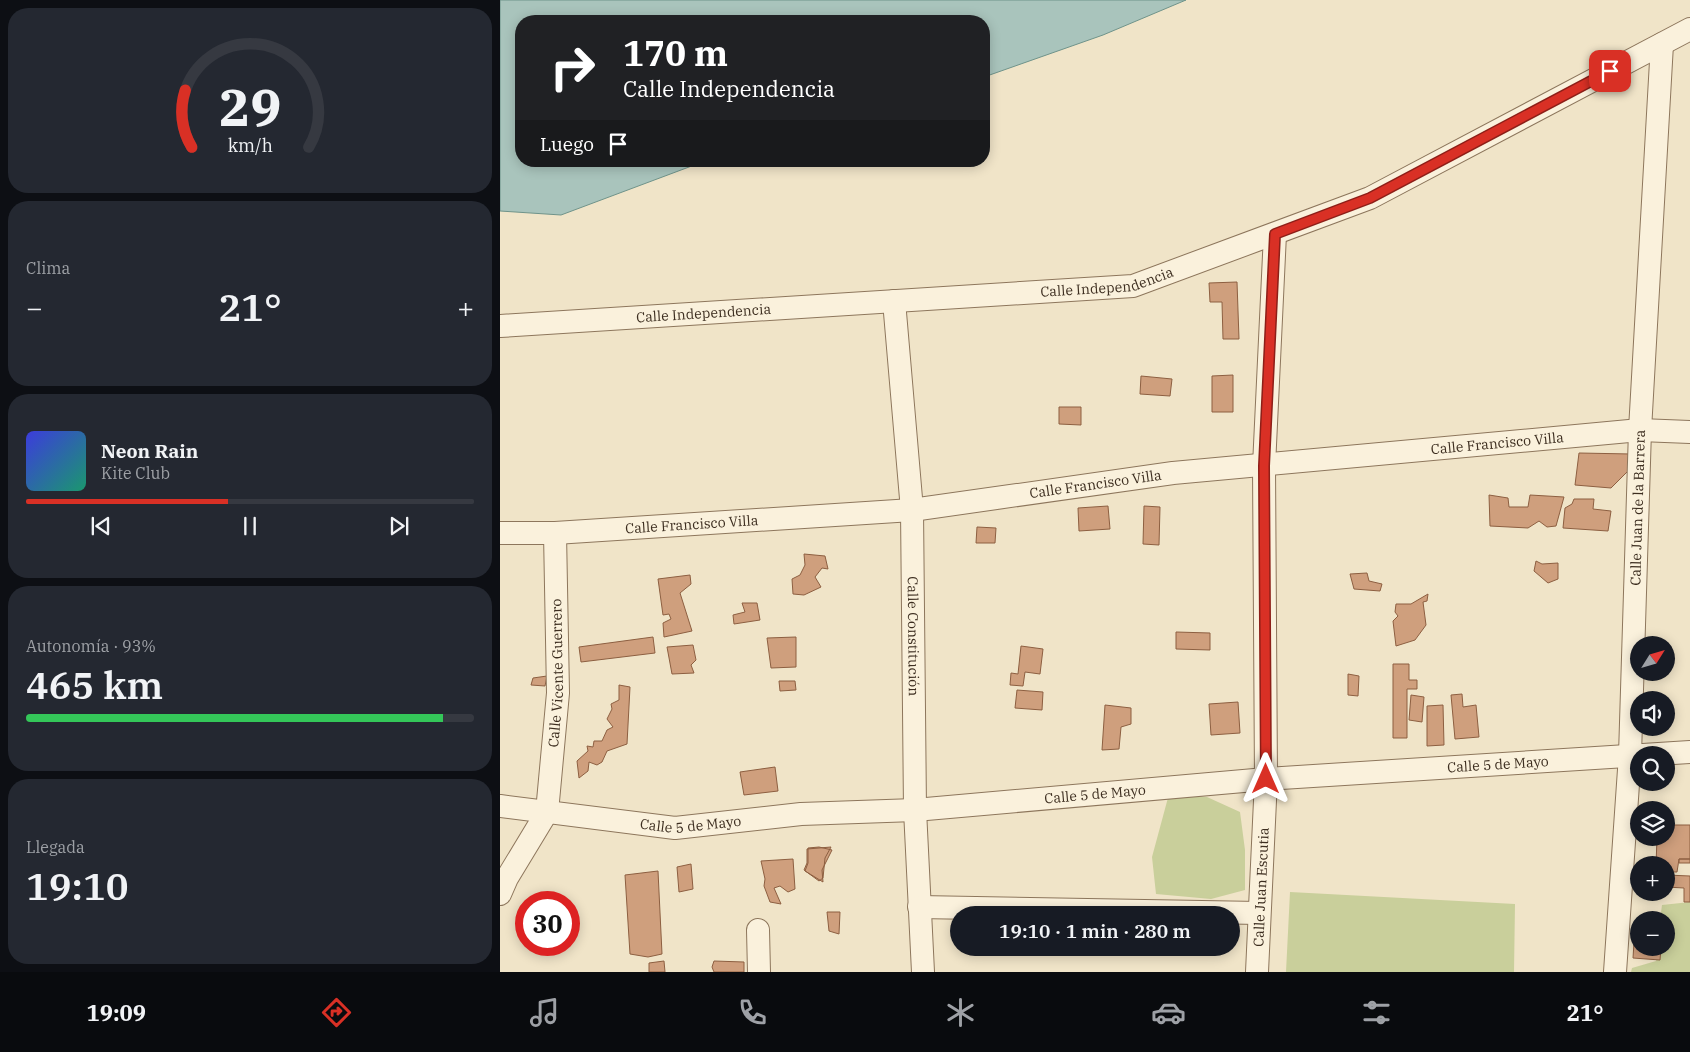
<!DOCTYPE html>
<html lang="es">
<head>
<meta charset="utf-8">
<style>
  body { margin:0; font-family:"IBM Plex Serif",serif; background:#242831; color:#f1f3f6; height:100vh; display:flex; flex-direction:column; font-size:19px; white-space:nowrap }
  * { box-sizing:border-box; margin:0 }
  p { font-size:16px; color:#9ea1a6 }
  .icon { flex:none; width:28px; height:28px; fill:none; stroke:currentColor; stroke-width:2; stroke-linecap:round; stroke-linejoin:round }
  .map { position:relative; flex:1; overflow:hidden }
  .details { display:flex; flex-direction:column; gap:8px; padding:8px; background:#0d0f14; width:500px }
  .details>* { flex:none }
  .top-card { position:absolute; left:15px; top:15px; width:475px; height:152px; border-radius:20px; box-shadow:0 2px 12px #0003; background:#202124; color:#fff; overflow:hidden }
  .needle { width:32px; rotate:53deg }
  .buttons { position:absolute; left:1130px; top:636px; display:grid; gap:10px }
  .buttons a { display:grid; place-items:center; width:45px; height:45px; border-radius:50%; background:#171b24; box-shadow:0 2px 12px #0003; font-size:25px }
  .speed { position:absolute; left:15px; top:891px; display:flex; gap:10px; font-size:25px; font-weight:700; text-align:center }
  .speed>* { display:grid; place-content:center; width:65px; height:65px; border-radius:50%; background:#171b24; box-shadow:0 2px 12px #0003; line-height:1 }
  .speed .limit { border:8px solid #d22; background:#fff; color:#111 }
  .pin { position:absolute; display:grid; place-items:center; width:42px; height:42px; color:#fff; margin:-21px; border-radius:10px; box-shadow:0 2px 8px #0006 }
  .me { position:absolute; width:55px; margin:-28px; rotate:0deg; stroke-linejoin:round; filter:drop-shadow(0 0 4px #0008) }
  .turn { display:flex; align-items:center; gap:18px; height:105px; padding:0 25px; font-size:22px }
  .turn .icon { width:65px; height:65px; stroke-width:2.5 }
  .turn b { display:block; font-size:35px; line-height:42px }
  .then { display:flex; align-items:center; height:48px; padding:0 25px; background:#0003; gap:10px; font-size:19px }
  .big { font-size:38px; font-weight:600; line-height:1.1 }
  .details .tile { flex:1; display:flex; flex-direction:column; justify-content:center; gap:8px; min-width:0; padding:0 18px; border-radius:20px; background:#242831 }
  .details .dial { align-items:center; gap:0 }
  .dial svg { height:130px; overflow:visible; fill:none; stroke:#363941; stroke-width:7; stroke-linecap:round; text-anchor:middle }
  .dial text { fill:#f1f3f6; stroke:none }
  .song { display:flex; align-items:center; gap:15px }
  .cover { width:60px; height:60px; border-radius:8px; background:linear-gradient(135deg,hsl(240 70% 55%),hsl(160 70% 35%)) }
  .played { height:5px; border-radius:2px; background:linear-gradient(90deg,#d93025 45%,#363941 45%) }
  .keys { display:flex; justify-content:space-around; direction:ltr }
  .heat { display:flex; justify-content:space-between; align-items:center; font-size:28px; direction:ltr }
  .charge { height:8px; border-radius:4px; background:linear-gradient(90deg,#34c759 93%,#363941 0) }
  .trip { position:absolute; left:450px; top:906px; width:290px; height:50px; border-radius:25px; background:#171b24; box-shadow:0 2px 12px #0003; font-weight:600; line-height:50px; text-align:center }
  .tabs { display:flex; height:80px; justify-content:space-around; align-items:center; background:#090b0e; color:#9ea1a6 }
  .tabs .icon { width:35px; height:35px }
  .tabs .current { color:#d93025 }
  .tabs b { font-size:22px; color:#f1f3f6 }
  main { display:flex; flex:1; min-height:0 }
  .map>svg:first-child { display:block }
</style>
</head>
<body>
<main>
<section class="details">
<div class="tile dial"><svg viewBox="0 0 100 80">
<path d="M14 69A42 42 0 1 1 86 69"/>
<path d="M14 69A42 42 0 0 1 10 34" stroke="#d93025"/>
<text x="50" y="56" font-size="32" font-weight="700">29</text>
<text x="50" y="72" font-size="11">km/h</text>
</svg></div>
<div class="tile"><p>Clima</p>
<div class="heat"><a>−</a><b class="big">21°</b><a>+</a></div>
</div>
<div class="tile">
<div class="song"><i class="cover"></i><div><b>Neon Rain</b><p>Kite Club</p></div></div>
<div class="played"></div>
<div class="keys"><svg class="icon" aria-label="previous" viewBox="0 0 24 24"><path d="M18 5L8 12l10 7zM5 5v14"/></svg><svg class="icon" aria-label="pause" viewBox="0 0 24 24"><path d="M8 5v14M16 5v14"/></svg><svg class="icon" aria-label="next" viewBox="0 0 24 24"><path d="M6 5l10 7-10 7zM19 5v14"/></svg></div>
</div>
<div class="tile"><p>Autonomía · 93%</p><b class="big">465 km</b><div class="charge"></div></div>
<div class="tile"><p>Llegada</p><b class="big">19:10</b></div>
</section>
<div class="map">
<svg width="1190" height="972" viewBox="0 0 1190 972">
  <rect width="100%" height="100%" fill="#f0e4c8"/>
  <!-- green -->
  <path fill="#c9cf9b" d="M669,794L707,797L740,812L745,850V890L711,899L656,894L652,857Z
    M790,892L1015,904L1014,972H786Z
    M1190,902V972H1131L1132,968L1156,961L1158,948H1166V920H1160L1162,905Z"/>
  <!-- water -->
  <path fill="#a9c4bc" stroke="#6f938a" d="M0,0H686L603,35L484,77V21H21V161H205L61,215L0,211Z"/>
  <!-- building -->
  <path fill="#cf9f7d" stroke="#8d5f41" d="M737,282L739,339H723L722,302H710L709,283Z
    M733,375V412H712V376Z
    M641,376L672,379L670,396L640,394Z
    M559,407H581V425L559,424Z
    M1079,453L1131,454V468L1111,488L1075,485Z
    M989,495L1008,498L1009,507H1028L1030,495L1064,497L1056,526L1047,527L1039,521L1028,528L990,526Z
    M1074,499H1094L1093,509L1111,511L1108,531L1063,528L1065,508L1072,504Z
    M608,506L610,529L579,531L578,508Z
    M644,506L660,507L659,545L643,544Z
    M477,527L496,528L495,543H476Z
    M304,554L325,556L328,569L322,568L315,577L321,587L304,595L293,594L292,579L300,575L305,565Z
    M1036,561L1042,564L1058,563V579L1048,583L1034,571Z
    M867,573L869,581L882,584L880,591L854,589L850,574Z
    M190,575L191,584L180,593L192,631L164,637L163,623L171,619L169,614L163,615L158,579Z
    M928,594L927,601L923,602L926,625L915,640L896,646L893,621L898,616L895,612L896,604H911Z
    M242,603H257L260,620L234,624L233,615L245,612Z
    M676,632L710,633V650L676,649Z
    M153,637L155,653L81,662L79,647Z
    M296,637V667L271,668L267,638Z
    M193,645L196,660L191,665L194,673L172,674L167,647Z
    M521,646L543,649L540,674L525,672L523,686L510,685L511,673L518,674Z
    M893,664H909V680H917V689H907V738H893Z
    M848,674L859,676L858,696L848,695Z
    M47,676L45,686L31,685L33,678Z
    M279,681H295L296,690L280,691Z
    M119,685L130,687L127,744L107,751L102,762L97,765L89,762L88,771L79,778L77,761L88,751L87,746L93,747L94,741H102L107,730L113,727L107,719L112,709L111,704L119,700Z
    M517,690L543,692L542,710L515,708Z
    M962,694L963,707L976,705L979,737L955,739L951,695Z
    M911,695L924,697L922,722L909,720Z
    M738,702L740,733L711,735L709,704Z
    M605,705L631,708V724L621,727L619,749L602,750Z
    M943,705L944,745L927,746V706Z
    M275,767L278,791L244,795L240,772Z
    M1166,825H1190V859H1179L1177,872H1166V865H1156L1157,838H1166Z
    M319,847L332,850L322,870L323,882L305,871L308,863V848Z
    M331,847L325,858L323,878L319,881L304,870L307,863V849Z
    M293,859L295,889L288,892L280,886L274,888L281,904L270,902L264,886L265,879L261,861Z
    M1179,859H1190V863H1179Z
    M191,864L193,889L179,892L177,867Z
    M158,871L162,954L148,957L130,954L125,875Z
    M1166,875L1190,876V902H1184V888L1166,887Z
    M327,912H340L339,934L329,931Z
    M1135,927H1139V948H1161L1160,960L1133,958Z
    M164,961L165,972H149V963Z
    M214,961L244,962V972H214L212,967Z"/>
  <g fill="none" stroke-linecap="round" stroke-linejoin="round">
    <!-- minor casing -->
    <g stroke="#8d765c" stroke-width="24">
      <g id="minor">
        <path id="s1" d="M394,301L412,510L415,810L423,972"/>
        <path id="s2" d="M0,326L633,286L870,198L1190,29"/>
        <path id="s3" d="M0,533H55L412,510L673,473L1140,430L1190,432"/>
        <path id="s4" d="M0,806L175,828L301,814L415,810L766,779L1190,752"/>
        <path id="s5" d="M0,894L7,878L47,812L58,693L55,533"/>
        <path d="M419,907L759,913"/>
        <path d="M258,930L259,972"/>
        <path id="s6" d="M757,972L766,779L764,466L775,234"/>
        <path id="s7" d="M1115,972L1130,755L1140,430L1162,44"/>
      </g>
    </g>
    <!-- minor -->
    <use href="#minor" stroke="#faf1dc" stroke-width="22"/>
  </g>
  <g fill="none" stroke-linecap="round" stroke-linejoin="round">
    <!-- route casing -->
    <g stroke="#8d1f18" stroke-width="12">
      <path id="route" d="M766,779L764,466L775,234L870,198L1110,71"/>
    </g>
    <!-- route -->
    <use href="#route" stroke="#d93025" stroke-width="9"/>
  </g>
  <g text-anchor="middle" stroke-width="5" stroke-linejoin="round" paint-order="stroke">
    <!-- street labels -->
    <g font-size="14" fill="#3d2e20" stroke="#f7eed8">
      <text dy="5" stroke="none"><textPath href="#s2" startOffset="609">Calle Independencia</textPath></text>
      <text dy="5" stroke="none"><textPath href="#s2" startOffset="204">Calle Independencia</textPath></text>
      <text dy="5" stroke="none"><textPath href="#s3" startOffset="1002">Calle Francisco Villa</textPath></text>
      <text dy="5" stroke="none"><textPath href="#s3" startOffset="598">Calle Francisco Villa</textPath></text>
      <text dy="5" stroke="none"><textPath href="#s7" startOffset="465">Calle Juan de la Barrera</textPath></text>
      <text dy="5" stroke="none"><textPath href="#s3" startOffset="192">Calle Francisco Villa</textPath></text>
      <text dy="5" stroke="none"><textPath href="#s1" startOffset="336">Calle Constitución</textPath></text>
      <text dy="5" stroke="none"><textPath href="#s5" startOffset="234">Calle Vicente Guerrero</textPath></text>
      <text dy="5" stroke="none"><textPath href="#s4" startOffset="1002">Calle 5 de Mayo</textPath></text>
      <text dy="5" stroke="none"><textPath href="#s4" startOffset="598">Calle 5 de Mayo</textPath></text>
      <text dy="5" stroke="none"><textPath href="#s4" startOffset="192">Calle 5 de Mayo</textPath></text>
      <text dy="5" stroke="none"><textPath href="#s6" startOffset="85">Calle Juan Escutia</textPath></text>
    </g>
  </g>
</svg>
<div class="buttons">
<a><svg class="needle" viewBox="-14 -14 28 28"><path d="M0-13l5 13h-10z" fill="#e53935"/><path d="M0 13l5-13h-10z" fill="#9ea1a6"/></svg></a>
<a><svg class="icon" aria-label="sound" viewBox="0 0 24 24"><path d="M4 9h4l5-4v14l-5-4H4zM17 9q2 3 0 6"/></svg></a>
<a><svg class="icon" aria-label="search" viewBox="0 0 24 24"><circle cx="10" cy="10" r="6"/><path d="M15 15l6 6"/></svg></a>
<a><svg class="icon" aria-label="layers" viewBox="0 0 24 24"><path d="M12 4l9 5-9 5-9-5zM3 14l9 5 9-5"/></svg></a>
<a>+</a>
<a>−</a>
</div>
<div class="speed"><div class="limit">30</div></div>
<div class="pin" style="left:1110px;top:71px;background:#d93025"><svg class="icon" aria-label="arrive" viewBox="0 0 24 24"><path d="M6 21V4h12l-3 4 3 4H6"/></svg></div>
<svg class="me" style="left:766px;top:779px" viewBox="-20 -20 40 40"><path d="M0-17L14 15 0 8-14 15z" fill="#d93025" stroke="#fff" stroke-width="4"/></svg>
<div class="trip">19:10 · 1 min · 280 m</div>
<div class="top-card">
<div class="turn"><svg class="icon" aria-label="right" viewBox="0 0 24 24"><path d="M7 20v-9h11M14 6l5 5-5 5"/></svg><div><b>170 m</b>Calle Independencia</div></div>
<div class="then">Luego<svg class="icon" aria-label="arrive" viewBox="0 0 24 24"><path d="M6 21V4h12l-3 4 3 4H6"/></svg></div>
</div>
</div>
</main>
<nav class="tabs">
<b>19:09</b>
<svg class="icon current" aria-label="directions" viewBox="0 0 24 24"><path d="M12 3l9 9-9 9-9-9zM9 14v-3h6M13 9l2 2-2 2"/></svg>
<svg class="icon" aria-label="music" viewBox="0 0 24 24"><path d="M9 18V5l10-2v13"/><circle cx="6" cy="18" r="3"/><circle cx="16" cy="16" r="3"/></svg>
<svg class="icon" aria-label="phone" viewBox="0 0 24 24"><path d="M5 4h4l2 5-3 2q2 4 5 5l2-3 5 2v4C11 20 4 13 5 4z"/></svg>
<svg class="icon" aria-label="climate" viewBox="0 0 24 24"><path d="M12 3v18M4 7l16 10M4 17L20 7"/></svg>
<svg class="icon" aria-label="car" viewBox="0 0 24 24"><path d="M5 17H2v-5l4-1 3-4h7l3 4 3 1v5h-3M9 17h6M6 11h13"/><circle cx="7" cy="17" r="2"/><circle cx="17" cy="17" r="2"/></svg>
<svg class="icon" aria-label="filters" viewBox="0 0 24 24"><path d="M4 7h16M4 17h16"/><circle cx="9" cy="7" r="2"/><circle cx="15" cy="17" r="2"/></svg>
<b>21°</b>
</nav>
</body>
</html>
